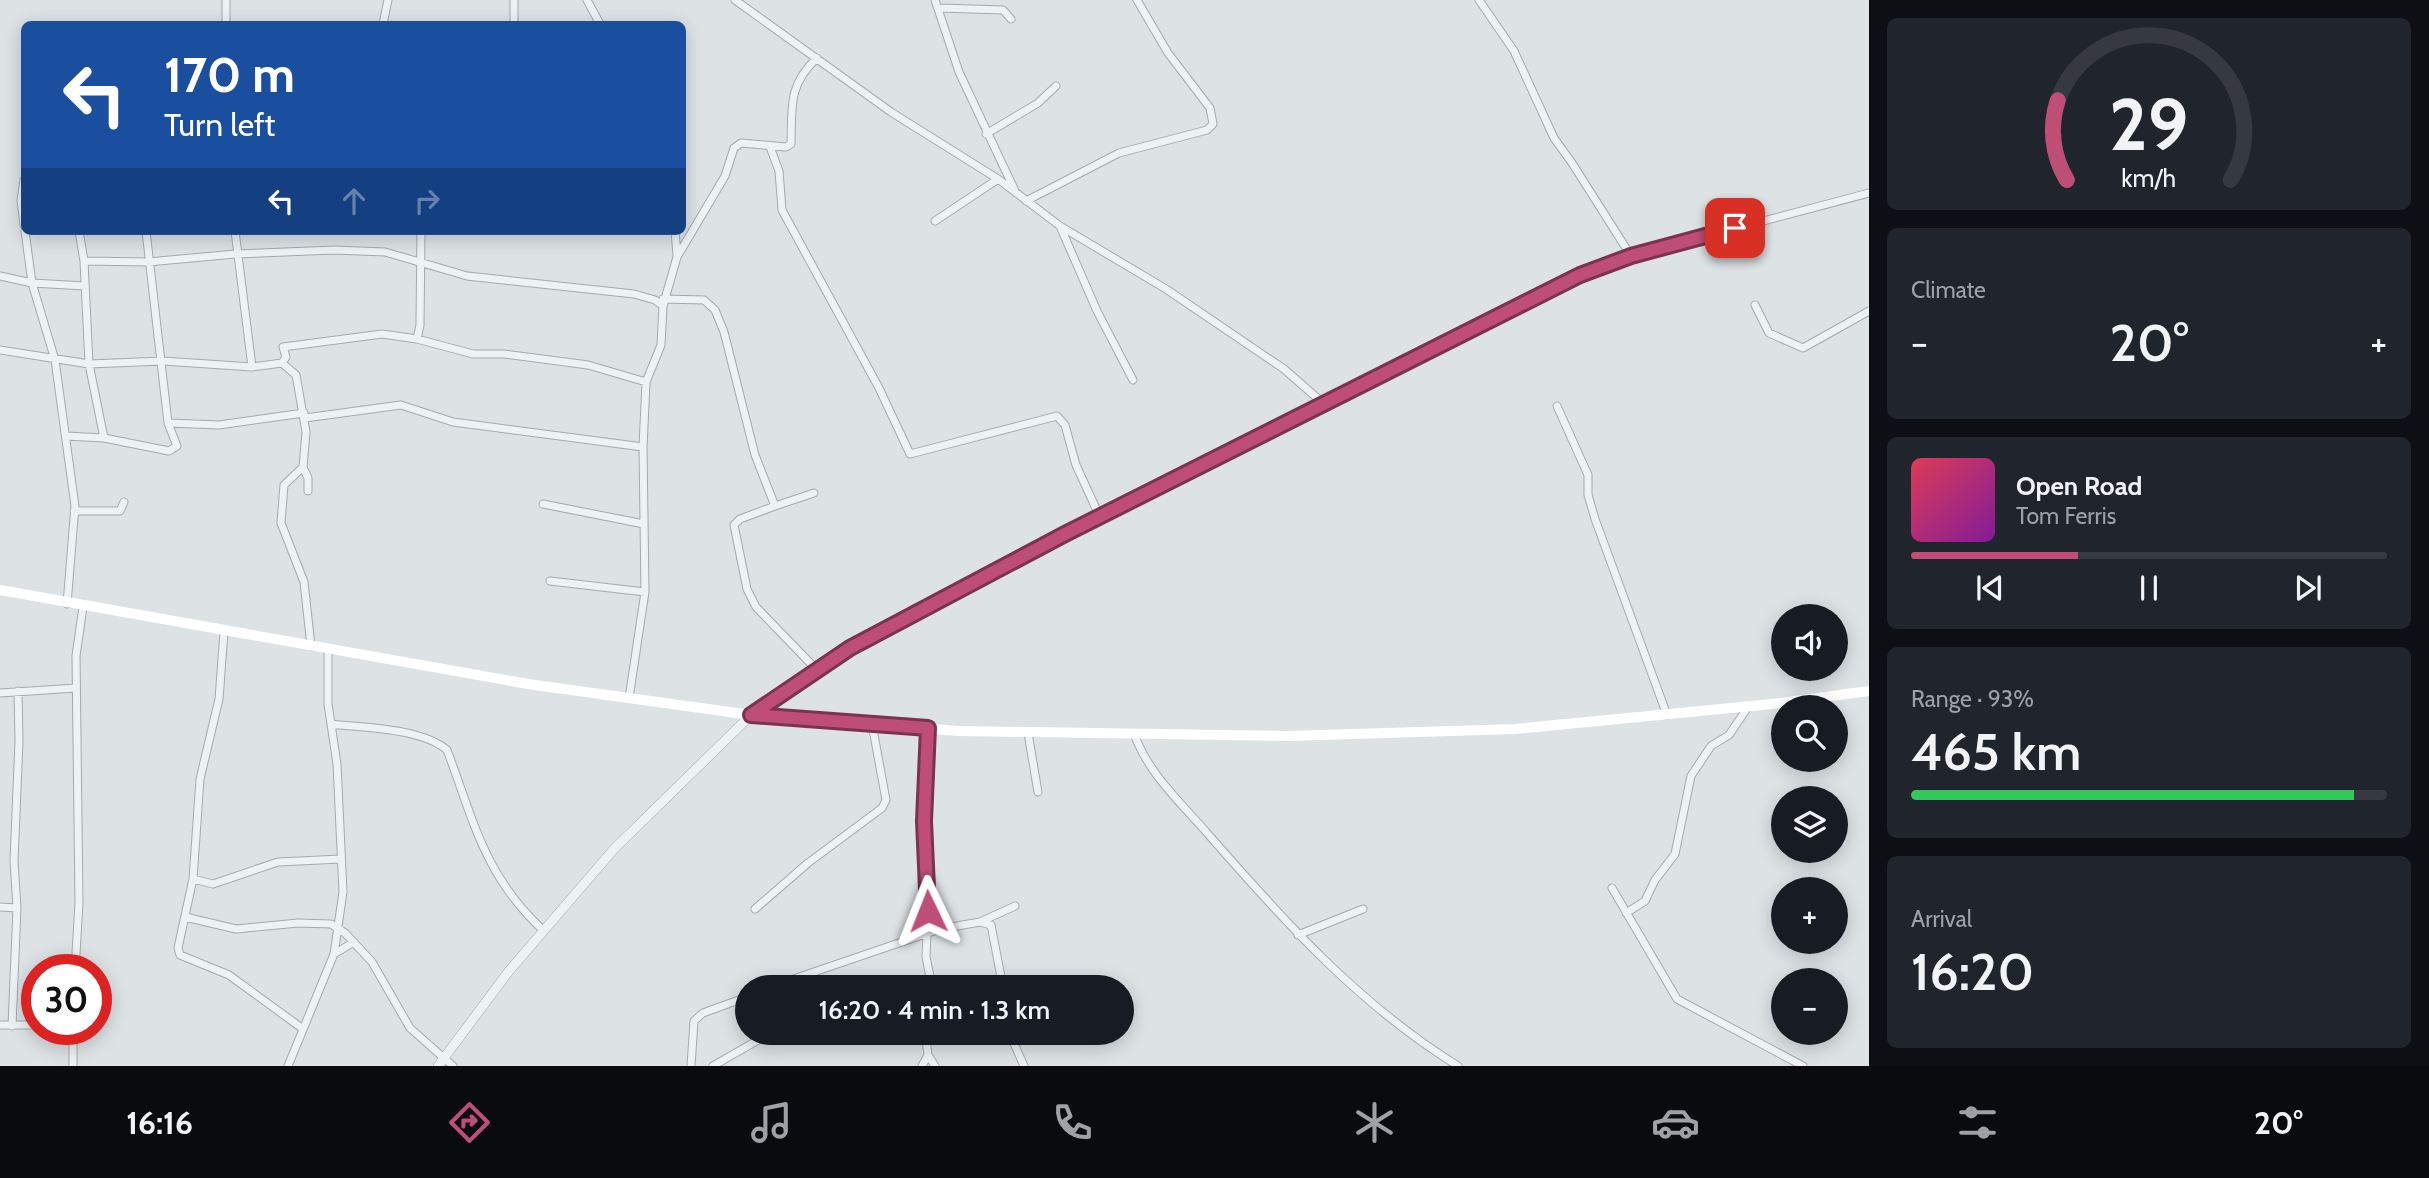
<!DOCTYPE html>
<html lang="en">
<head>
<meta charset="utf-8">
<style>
  body { margin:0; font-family:Cabin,sans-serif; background:#20242c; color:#f1f3f6; height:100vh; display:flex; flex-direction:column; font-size:26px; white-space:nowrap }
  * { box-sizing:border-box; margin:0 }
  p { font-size:23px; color:#9ea1a6 }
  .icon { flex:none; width:38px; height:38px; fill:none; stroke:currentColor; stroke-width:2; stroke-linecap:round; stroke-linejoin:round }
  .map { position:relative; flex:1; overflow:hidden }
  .sheet { display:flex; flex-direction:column; gap:18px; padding:18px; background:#0d0f14; width:560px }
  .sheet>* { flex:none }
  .guide { position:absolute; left:21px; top:21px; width:665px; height:214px; border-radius:10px; box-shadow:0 4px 18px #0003; background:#1a4fa0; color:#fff; overflow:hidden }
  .tools { position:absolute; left:1771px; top:604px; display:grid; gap:14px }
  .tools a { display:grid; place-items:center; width:77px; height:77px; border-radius:50%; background:#171b24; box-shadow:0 4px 18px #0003; font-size:35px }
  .speed { position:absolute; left:21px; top:954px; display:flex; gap:14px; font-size:35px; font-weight:700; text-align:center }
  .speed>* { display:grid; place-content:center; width:91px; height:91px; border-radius:50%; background:#171b24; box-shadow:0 4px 18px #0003; line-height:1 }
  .speed .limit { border:10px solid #d22; background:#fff; color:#111 }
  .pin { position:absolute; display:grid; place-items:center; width:60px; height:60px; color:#fff; margin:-30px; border-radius:14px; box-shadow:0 4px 10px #0006 }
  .me { position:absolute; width:77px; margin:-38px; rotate:358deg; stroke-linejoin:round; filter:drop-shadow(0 0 5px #0008) }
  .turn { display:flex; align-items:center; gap:24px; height:147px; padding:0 28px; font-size:32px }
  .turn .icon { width:91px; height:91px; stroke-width:2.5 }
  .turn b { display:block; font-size:49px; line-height:60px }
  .lanes { display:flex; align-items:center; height:66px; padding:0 28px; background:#0003; justify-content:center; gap:35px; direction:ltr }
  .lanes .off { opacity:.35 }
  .big { font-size:52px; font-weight:600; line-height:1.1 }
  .sheet .widget { flex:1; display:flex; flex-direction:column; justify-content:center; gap:10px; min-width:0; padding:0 24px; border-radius:10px; background:#20242c }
  .sheet .dial { align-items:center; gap:0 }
  .dial svg { height:182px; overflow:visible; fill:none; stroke:#363941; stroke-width:7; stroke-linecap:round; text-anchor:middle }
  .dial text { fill:#f1f3f6; stroke:none }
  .song { display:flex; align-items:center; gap:21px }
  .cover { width:84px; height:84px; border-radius:10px; background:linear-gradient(135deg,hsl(350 70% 55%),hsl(290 70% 35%)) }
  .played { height:7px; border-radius:4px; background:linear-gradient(90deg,#bf4e77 35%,#363941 35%) }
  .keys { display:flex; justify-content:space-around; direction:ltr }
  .heat { display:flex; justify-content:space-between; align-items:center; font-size:38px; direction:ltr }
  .charge { height:10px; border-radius:5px; background:linear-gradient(90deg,#34c759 93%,#363941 0) }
  .trip { position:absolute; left:735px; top:975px; width:399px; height:70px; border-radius:35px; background:#171b24; box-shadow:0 4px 18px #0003; font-weight:600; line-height:70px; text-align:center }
  .dock { display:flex; height:112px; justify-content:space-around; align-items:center; background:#090b0e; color:#9ea1a6 }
  .dock .icon { width:49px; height:49px }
  .dock .selected { color:#bf4e77 }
  .dock b { font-size:32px; color:#f1f3f6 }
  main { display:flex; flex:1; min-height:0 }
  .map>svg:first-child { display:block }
</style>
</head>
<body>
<main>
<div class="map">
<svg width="1869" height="1066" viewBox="0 0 1869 1066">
  <rect width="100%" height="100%" fill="#dde2e5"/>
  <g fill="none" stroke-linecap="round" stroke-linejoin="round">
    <!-- minor casing -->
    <g stroke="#a3aaae" stroke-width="9">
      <path id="minor" d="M514,0V24
        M587,0L600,24
        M735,0L891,112L998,179L1060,226L1166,289L1284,369L1324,404
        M935,0L959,72L1016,193
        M1479,0L1514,51L1554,138L1572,163L1631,256
        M940,8L1003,10L1011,19
        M226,24V0
        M383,24L388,0
        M986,134L1038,103L1056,86
        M770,147L779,171L782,210L879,388L910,454L1057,416L1065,425L1076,465L1099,515
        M24,180L21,200L24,225
        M1026,201L1119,153L1207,130L1213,124L1210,108L1168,53L1137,0
        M935,221L998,179
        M1060,226L1097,311L1133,380
        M25,231L32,283L55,360L75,506L67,604
        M79,231L84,261L89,364L104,438
        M235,231L252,367
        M675,231L677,255
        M84,261L148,262L235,254L334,250L385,252L467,276L634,294L655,300L663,306
        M0,276L32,283L85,286
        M663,299L704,300L715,310L724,332L755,455L775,506L740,519L734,525L747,589L756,607L817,670
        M1755,305L1769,333L1803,348L1869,311
        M417,339L420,325L421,231
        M0,350L89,364L163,361L252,367L282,363L286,357L283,347L382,334L417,339L473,354H504L588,365L646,382
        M282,363L296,375L306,432L303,467L284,485L281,523L304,582L311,646
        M1557,406L1588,475V495L1595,519L1667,715
        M305,418L401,405L453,422L643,447
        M168,423L219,425L304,413
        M66,436L104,438L169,451L177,446L168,423L146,231
        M303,467L308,478V491
        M543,504L644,524
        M775,506L814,493
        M74,511H120L124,502
        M550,581L645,592
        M224,632L219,699L200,779L193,879L178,948L180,955L229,975L303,1029
        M0,693L76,688
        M629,698L645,592L643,447L646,382L661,345L663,306L677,257L725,176L734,148L741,143L786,147L791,144C792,107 788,85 817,58
        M751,715L850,648L1089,521L1580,275L1631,256L1869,193
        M331,724C365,728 421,728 447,750C474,821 484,876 544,931
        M928,728L924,821L928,911L932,922L940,929L980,922L991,925L1003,987
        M1028,733L1038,792
        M1135,736C1149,774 1181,803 1208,834C1284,921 1358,1004 1458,1066
        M193,879L213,884L278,862L341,859
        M1612,888L1677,999L1803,1066
        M0,907L17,908
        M755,909L808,863L882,808L886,800L872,724
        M1626,913L1645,901L1655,880L1675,854L1691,776L1711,746L1729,735L1748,707
        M185,917L236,929L298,923L331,924L345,933L372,962L410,1028L453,1066
        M980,922L1015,906
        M927,933L926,957L932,987
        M1298,935L1363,909
        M334,954L354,942
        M75,970L79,903L76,656L83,607
        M770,987L940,929
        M0,1025H37
        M12,1026L17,908L14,861L19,741L18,691
        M925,1032L928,1055L935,1066
        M1009,1032L1024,1066
        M73,1066V1029
        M288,1066L334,954L343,892L337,764L328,704V649
        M691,1066L694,1021L703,1013L747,997
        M713,1066L772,1032
        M922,1066L928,1055"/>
    </g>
    <!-- tertiary casing -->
    <g stroke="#a3aaae" stroke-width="10">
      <path id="tertiary" d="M438,1066L509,971L614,849L751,715"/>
    </g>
    <!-- minor -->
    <use href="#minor" stroke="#eff2f4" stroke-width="7"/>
    <!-- tertiary -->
    <use href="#tertiary" stroke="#eff2f4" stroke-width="9"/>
    <!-- secondary -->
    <path stroke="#fff" stroke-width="10" d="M0,590L528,684L751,715L959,731L1288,736L1515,729L1772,704L1869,691"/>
  </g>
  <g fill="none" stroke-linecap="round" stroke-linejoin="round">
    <!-- route casing -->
    <g stroke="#7c334d" stroke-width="18">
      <path id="route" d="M928,911L924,821L928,728L751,715L850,648L1065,534L1580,275L1631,256L1735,228"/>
    </g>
    <!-- route -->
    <use href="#route" stroke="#bf4e77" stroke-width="12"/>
  </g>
</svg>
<div class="tools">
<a><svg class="icon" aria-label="sound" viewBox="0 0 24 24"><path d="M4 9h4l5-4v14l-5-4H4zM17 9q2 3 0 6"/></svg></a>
<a><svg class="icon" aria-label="search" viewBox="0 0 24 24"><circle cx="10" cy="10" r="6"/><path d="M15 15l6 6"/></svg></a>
<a><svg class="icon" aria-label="layers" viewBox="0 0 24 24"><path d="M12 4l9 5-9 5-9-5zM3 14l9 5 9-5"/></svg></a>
<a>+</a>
<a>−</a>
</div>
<div class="speed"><div class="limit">30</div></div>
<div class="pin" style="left:1735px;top:228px;background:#d93025"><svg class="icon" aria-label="arrive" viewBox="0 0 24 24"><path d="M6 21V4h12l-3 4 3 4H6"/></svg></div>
<svg class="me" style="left:928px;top:911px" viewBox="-20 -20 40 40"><path d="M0-17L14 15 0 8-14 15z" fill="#bf4e77" stroke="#fff" stroke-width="4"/></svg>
<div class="trip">16:20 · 4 min · 1.3 km</div>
<div class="guide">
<div class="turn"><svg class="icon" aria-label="left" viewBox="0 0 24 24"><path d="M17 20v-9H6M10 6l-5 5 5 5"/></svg><div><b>170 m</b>Turn left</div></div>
<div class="lanes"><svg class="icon" aria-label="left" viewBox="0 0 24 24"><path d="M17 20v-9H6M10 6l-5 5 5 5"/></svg><svg class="icon off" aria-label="ahead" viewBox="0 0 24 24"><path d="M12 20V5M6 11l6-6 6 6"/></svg><svg class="icon off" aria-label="right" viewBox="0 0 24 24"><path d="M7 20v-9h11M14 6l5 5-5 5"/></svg></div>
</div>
</div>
<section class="sheet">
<div class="widget dial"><svg viewBox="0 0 100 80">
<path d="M14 69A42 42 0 1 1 86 69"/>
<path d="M14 69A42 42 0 0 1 10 34" stroke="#bf4e77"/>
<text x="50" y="56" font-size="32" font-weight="700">29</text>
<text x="50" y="72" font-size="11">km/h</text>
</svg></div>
<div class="widget"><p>Climate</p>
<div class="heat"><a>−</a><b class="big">20°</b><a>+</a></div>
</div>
<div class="widget">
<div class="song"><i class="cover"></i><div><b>Open Road</b><p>Tom Ferris</p></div></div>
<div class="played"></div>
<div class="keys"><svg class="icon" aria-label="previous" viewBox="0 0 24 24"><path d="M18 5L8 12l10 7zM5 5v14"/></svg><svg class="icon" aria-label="pause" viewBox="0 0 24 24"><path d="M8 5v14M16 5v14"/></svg><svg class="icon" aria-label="next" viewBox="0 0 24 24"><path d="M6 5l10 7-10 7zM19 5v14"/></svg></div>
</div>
<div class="widget"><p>Range · 93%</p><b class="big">465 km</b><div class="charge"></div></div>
<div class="widget"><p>Arrival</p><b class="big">16:20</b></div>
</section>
</main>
<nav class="dock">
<b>16:16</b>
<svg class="icon selected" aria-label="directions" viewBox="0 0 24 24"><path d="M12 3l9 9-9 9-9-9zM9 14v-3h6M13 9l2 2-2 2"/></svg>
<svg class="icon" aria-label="music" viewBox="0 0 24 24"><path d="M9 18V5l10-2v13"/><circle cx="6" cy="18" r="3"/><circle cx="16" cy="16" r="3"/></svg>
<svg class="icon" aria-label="phone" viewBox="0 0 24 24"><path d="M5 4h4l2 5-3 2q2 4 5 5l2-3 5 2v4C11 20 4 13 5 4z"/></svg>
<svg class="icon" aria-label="climate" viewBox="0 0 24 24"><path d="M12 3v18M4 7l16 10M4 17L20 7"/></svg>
<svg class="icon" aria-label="car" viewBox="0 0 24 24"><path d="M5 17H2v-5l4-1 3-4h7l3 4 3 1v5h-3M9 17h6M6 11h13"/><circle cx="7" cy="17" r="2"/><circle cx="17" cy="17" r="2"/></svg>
<svg class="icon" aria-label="filters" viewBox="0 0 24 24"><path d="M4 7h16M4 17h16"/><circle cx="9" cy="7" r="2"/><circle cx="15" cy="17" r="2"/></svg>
<b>20°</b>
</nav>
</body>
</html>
